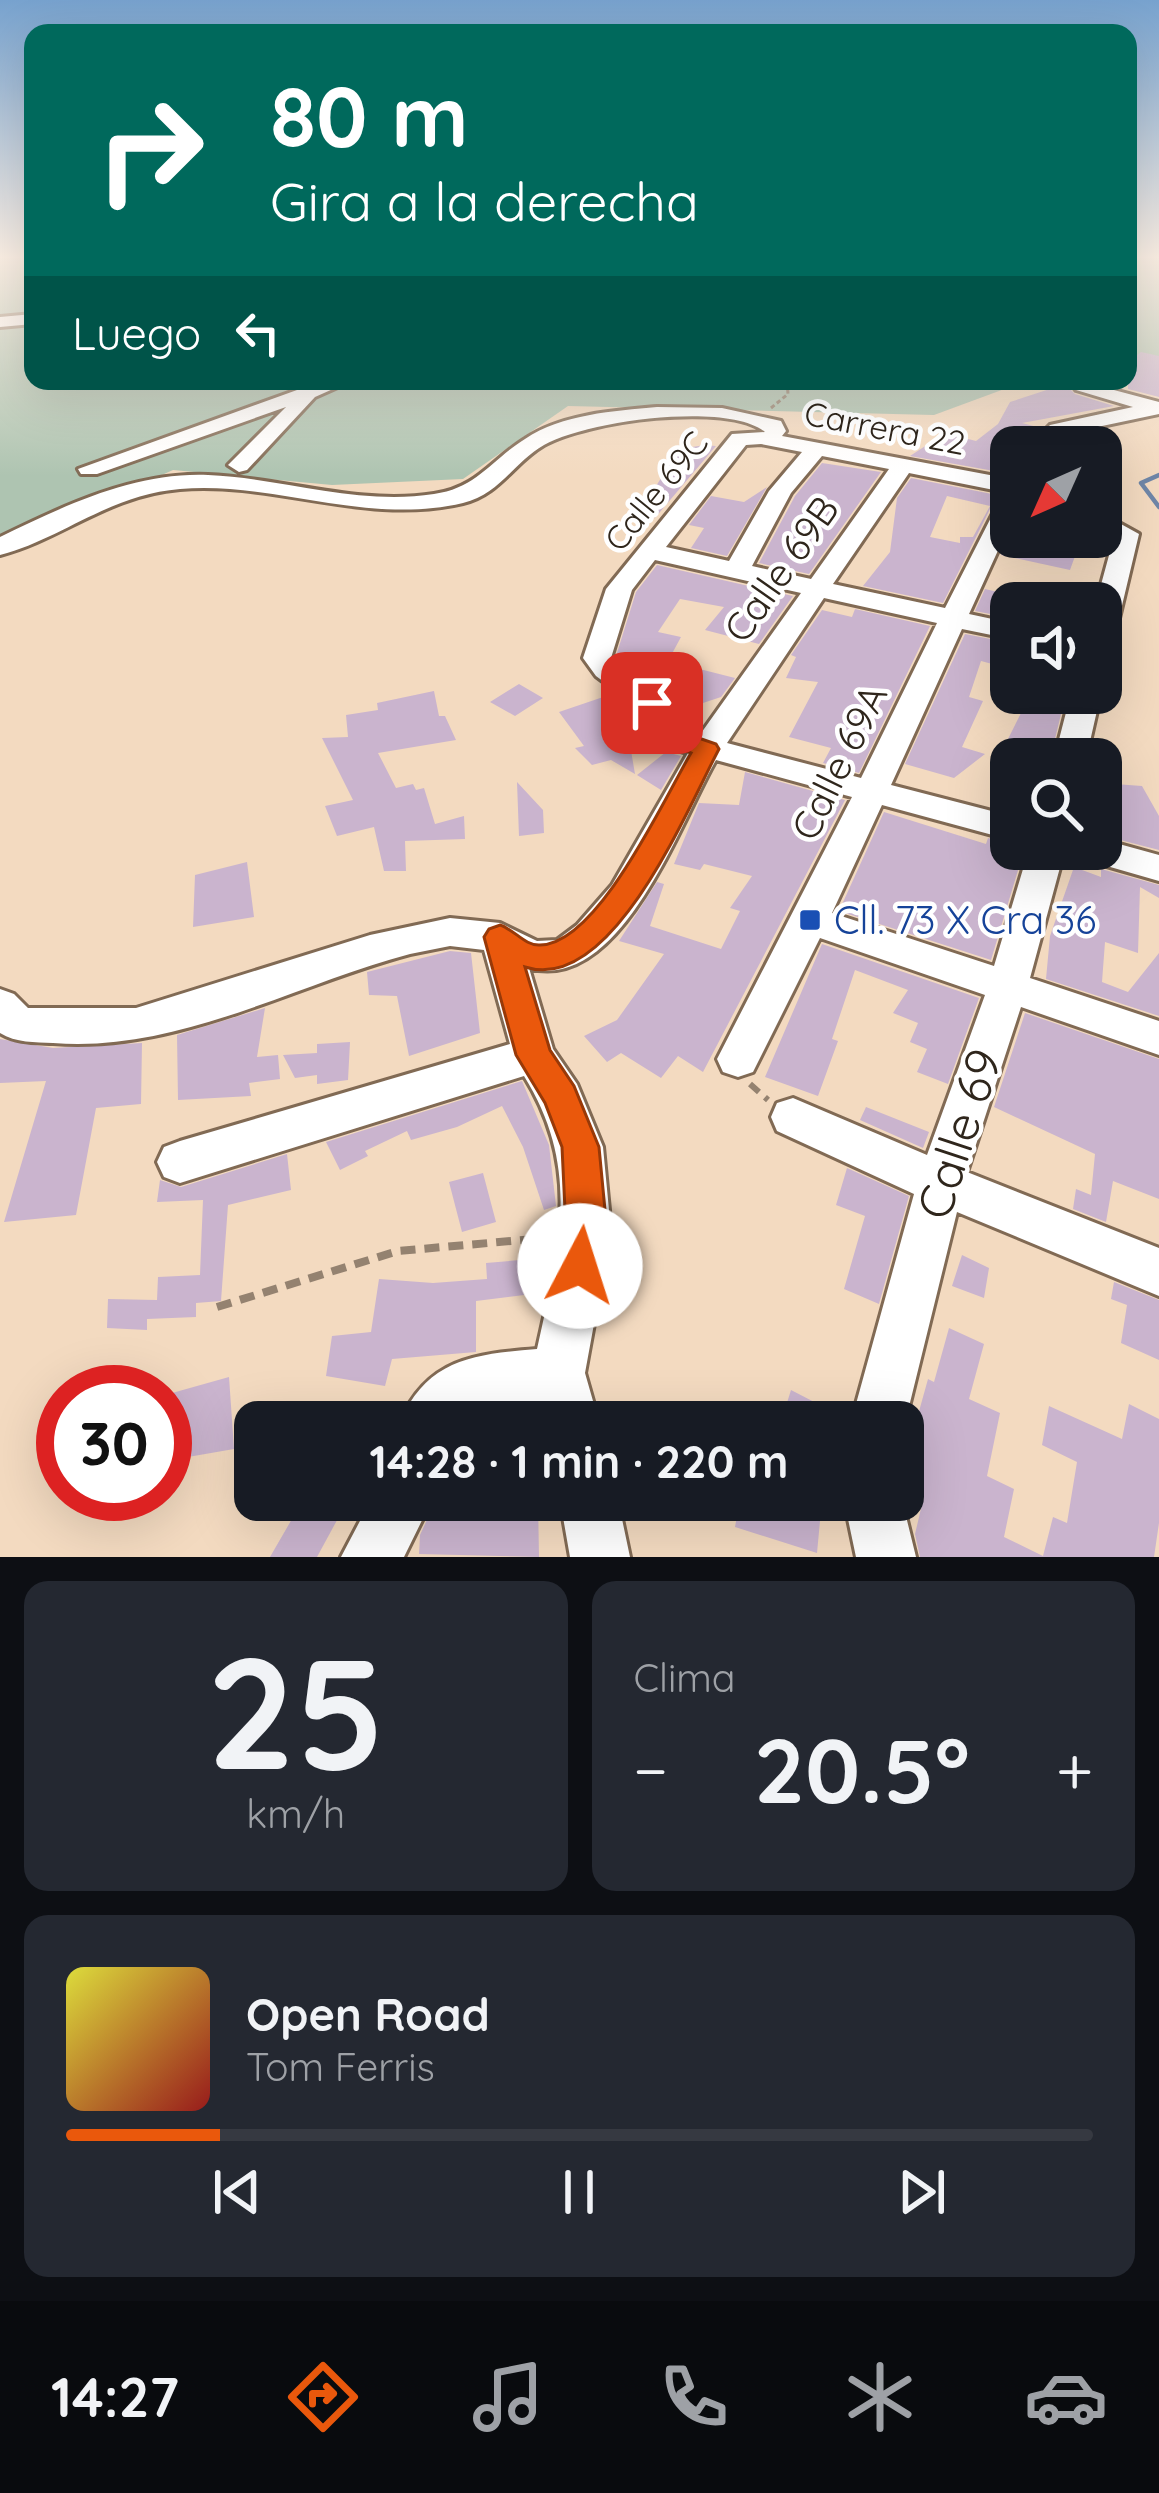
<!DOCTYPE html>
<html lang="es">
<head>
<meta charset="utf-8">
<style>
  body { margin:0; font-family:Quicksand,sans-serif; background:#242831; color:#f1f3f6; height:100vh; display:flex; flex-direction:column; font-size:45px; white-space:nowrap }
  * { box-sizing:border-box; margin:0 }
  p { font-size:39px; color:#9ea1a6 }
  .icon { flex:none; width:66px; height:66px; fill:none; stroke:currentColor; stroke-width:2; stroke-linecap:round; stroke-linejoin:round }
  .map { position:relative; height:1557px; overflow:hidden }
  .side { display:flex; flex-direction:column; gap:24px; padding:24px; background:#0d0f14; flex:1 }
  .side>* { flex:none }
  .banner { position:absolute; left:24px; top:24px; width:1113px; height:366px; border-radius:24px; box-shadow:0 12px 48px #0002; background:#00695c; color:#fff; overflow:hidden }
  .needle { width:78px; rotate:225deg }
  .tools { position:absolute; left:990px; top:426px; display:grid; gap:24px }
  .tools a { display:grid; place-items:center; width:132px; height:132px; border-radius:24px; background:#171b24; box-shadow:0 12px 48px #0002; font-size:60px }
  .speed { position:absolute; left:36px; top:1365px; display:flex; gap:24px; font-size:60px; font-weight:700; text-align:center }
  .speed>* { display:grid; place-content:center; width:156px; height:156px; border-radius:50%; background:#171b24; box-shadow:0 12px 48px #0002; line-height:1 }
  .speed .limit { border:18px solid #d22; background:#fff; color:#111 }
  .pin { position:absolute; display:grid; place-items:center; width:102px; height:102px; color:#fff; margin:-51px; border-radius:24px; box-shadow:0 6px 18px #0006 }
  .me { position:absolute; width:132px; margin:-66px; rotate:5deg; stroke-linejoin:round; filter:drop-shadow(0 0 9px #0008) }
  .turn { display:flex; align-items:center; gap:42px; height:252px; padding:0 48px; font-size:54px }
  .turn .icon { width:156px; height:156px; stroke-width:2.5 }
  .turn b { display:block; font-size:84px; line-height:102px }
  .then { display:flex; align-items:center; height:114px; padding:0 48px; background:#0003; gap:24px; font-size:45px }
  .big { font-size:90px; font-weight:800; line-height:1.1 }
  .side .widget { flex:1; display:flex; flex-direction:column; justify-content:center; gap:18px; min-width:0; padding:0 42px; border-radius:24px; background:#242831 }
  .side .dial { align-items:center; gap:0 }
  .dial b { font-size:156px; line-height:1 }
  .song { display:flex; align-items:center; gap:36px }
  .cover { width:144px; height:144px; border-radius:18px; background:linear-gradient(135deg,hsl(60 70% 55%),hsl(0 70% 35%)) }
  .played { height:12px; border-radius:6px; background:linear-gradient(90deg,#ea580c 15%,#363941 15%) }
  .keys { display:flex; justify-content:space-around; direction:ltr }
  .heat { display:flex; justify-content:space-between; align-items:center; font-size:66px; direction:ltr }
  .side .tiles { flex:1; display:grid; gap:24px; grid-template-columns:1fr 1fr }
  .widget:last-child { grid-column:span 2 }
  .trip { position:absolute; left:234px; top:1401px; width:690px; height:120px; border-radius:24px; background:#171b24; box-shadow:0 12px 48px #0002; font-weight:800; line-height:120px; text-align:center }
  .tabs { display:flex; height:192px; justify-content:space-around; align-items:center; background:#090b0e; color:#9ea1a6 }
  .tabs .icon { width:84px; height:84px }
  .tabs .current { color:#ea580c }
  .tabs b { font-size:54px; color:#f1f3f6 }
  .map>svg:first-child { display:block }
</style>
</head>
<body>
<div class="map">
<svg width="1159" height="1557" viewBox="0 0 1159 1557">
  <rect width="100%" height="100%" fill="#f3dac0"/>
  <!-- green -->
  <path fill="#aec4b1" d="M0,258H33V381H1026L934,415L568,406L463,479L332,485L173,470L0,548Z
    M1128,258H1159V357L1128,363Z"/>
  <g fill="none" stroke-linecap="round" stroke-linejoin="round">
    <!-- stream -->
    <path stroke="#6f86a7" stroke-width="4.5" d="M1159,475L1141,483L1159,507"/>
  </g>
  <!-- building -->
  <path fill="#cab4ce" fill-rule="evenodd" d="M1141,352L1159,356V397L1128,389V362Z
    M1065,384L1075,394L1114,406L1022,423L1041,428L1011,442V474L910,456L945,433L976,441L998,424L1010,402Z
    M705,445L716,446L654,519L665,493L653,491L679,449Z
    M822,463L881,472L809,574L759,563L795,496Z
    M911,478L997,495L943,603L863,586L890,552L897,498ZM947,496L990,506L973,537H960V543L930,537Z
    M767,487L727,556L691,548L704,528L689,525L711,496L744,502Z
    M1009,537H1082L1070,570L1001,555Z
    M657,565L793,596L759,644L705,630L724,607L680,599L658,632L681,637L668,661L735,678L721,697L676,712L659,687L616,656L636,592Z
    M985,589L1011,595V618L975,611Z
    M855,609L930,626L859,773L823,763L831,748L789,737L818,682L786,678L796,657L791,655L822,610L852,617Z
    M965,634L1011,643V669L981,661L969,697L983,701L962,747L985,754L954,778L905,764Z
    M519,684L543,698L515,716L490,702Z
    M434,691L439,716H445L456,740L378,753L396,788L413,784L416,790L424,788L435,824L464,816L465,839L405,841L406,871H384L374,827L337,836L325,806L353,800L322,738L348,737L346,715L378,710L377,703Z
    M612,694L643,722L627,727L635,774L611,760L592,765L575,748L584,746L559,712Z
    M1029,697L1063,706L1050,759L1002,751Z
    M666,752L681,756L661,790L637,775Z
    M745,772L845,800L703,1072L678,1056L661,1078L621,1053L607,1062L584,1036L617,1020L664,954L619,941L657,882L664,884L650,926L721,949L740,911L730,908L752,876L704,864L700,870L674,864L699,803L739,805Z
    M517,782L543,810L544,833L519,836Z
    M1101,783L1142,786L1159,816V850L1101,835Z
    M884,812L986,844L988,838L1011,844V853L1022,857L991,960L839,911Z
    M247,862L254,917L193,927L195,875Z
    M1074,867L1101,877V869L1159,885V898L1140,887L1138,953L1105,942L1102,982L1128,992L1159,953V1016L1046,979L1050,936Z
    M822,944L979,998L948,1084L917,1072L927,1049L910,1042L918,1023L893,1013L908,990L855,970L832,1039L838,1041L818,1096L765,1077Z
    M450,951L471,953L480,1033L409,1056L397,996L369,995L367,972Z
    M265,1008L257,1057L278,1055L280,1079L249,1083L251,1096L178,1100L177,1035Z
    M1025,1013L1159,1059V1199L1113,1181L1106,1222L1073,1209L1076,1189L1091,1195L1095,1154L994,1107Z
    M0,1039L53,1048L142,1043L141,1104L96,1108L76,1215L4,1222L46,1081L0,1083Z
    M350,1042L348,1080L317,1084V1075L295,1078L283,1055L317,1053V1044Z
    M522,1081L549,1145L556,1206L544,1210L523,1147L502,1106L457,1127L411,1140L407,1131L365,1151L368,1156L340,1170L326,1142Z
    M866,1107L929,1132L923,1148L860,1120Z
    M287,1154L291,1190L228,1205L221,1301L196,1303V1317L147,1319V1330L107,1328L108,1299L157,1300L158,1277L200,1275L203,1200L157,1202L160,1180L181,1187Z
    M847,1168L909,1196L879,1304L844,1289L865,1216L836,1205Z
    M483,1173L496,1222L462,1232L449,1182Z
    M962,1255L989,1268L984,1298L952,1286Z
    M520,1260L524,1295L476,1301V1352L392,1359L385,1386L326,1376L332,1336L371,1332L379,1279L433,1283L487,1279L486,1263Z
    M1114,1282L1159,1300V1360L1121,1343L1127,1305L1111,1299Z
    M949,1328L984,1344L969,1399L1000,1413L987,1476L1014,1489L1004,1537L1043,1556L1053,1517L1067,1523L1077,1462L1042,1445L1049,1406L1122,1439L1129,1404L1159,1419V1523L1154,1557H920L915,1534L924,1496L903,1486V1469L928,1379L934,1382Z
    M229,1377L234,1449L165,1461V1395Z
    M791,1390L847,1419V1422H781Z
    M312,1500H348L317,1557H270L296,1512L303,1519Z
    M436,1500H538L539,1557L419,1554L420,1535Z
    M740,1500H822L817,1553L735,1527Z"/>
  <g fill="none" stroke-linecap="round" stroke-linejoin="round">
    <!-- minor casing -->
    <g stroke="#816a54" stroke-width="6">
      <path id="minor" d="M33,314V324L0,327V317Z
        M322,381H351L315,397L247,470L239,472L228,465L286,407L97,474H81L78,469Z
        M1080,381L1159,402V414L1064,434L1051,447H1028L1050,425L1133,407L1076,390L1073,386Z
        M657,407L722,408L781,421L786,431L782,436L1011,479V522L969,614L1011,623V639L962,629L891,785L1011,816V840L882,805L832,913L994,966L1029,849H1065L1030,978L1159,1021V1055L1021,1007L967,1172L1159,1248V1296L957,1212L903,1431V1422H851L914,1194L777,1131L771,1117L777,1103L793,1098L927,1155L985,995L820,938L753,1072L738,1077L723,1072L717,1059L852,797L716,760C681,820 621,994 529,968L553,1049L577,1084L603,1147L611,1231L585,1373L599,1422H543L538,1402L483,1409L460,1422H400C427,1359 474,1354 537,1349C559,1249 582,1169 524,1076L180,1183L164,1177L157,1162L164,1147L180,1141L510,1044L484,950L450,946L410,954C293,985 177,1053 53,1043C35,1042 16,1043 0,1033V989L14,994L28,1008H136L370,935L450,918L500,923L537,941L557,940L577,925L612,885L688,753L663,746L639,708L596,676L583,658L606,589L732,434L765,432C728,401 585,421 544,445C513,463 500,494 463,503C366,526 276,481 180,489C108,495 62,539 0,555V537C64,506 134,472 208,475C283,478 358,506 434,494C477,488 491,460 525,439C562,414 614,411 657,407ZM761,444L802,452L769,491L729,561L666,547L746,445ZM822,456L889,469L811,579L752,566L791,493ZM909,473L1004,492L945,608L833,584ZM655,560L801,593L699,736L685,732L656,691L611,658L632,590ZM824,598L937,623L861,778L727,743Z
        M1101,468L1112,470V480L1101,482Z
        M1101,513L1139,534L1115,635L1101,643V603H1096L1114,537L1101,530Z
        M1071,693H1101L1086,759H1054Z
        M1101,839L1159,855V881L1079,858L1074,849H1101Z
        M371,1500H432L404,1557H341Z
        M560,1500H618L630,1557H570Z
        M844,1500H902L916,1557H856Z"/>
    </g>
    <!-- path-far2 -->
    <path stroke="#948270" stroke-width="3" stroke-dasharray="4.5 3" stroke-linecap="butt" d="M771,408L788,394L787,381"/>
    <!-- path-far1 -->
    <path stroke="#948270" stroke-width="6" stroke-dasharray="12 8" stroke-linecap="butt" d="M750,1084L768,1100"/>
    <!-- path -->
    <path stroke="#948270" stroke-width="8" stroke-dasharray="15 9" stroke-linecap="butt" d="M217,1307L398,1251L545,1238"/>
    <!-- minor -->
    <use href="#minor" fill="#fff" fill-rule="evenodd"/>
  </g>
  <!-- sky -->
  <linearGradient id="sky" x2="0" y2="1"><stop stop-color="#77a2ce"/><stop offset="0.54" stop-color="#faeee3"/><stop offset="1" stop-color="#faeee3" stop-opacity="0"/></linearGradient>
  <rect width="1159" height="476" fill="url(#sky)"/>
  <!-- route -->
  <path fill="#ea580c" stroke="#983908" stroke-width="3" d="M652,695L661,698L684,733L716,744L719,749C687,809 612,995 525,967L550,1050L574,1086L599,1147L607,1231L594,1280L580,1286L565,1280L559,1266L566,1231L562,1147L545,1103L516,1055L484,937L489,929L500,925C515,930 525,946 540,945C598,944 664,799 691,753C661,743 651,732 639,703Z"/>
  <!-- markers -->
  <rect fill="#1a4fb4" stroke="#fff" stroke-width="4.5" x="798" y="908" width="24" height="24" rx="6"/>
  <g text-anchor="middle" stroke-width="9" stroke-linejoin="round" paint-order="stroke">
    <!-- far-street labels -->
    <g font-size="33" fill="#2f261c" stroke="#fff">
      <text transform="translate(885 428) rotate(11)" y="12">Carrera 22</text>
      <text transform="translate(656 491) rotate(-51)" y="12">Calle 69C</text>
    </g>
    <!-- street labels -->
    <g font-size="39" fill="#2f261c" stroke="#fff">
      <text transform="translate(781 569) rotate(-55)" y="14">Calle 69B</text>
      <text transform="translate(839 762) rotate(-64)" y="14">Calle 69A</text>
    </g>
    <!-- transit labels -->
    <g font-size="39" fill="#164399" stroke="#fff" text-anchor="start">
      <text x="834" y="934">Cll. 73 X Cra 36</text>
    </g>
    <!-- near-street labels -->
    <g font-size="48" fill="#2f261c" stroke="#fff">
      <text transform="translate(959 1134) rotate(-72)" y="17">Calle 69</text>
    </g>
  </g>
</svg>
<div class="tools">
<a><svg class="needle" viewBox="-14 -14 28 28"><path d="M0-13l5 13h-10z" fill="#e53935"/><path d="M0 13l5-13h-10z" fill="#9ea1a6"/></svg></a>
<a><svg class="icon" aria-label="sound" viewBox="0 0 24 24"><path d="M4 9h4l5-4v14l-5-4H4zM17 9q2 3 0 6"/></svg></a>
<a><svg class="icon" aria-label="search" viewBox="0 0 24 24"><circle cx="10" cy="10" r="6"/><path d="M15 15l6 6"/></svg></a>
</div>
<div class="speed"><div class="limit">30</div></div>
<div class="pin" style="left:652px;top:703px;background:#d93025"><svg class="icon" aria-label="arrive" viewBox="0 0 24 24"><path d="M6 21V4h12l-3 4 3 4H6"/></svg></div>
<svg class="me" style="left:580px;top:1266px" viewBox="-20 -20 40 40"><circle r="19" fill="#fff"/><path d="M0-13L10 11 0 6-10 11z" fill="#ea580c"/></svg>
<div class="trip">14:28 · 1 min · 220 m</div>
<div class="banner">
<div class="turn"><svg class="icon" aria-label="right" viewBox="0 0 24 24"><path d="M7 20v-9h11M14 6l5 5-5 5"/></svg><div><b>80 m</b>Gira a la derecha</div></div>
<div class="then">Luego<svg class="icon" aria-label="left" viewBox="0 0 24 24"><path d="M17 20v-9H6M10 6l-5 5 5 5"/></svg></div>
</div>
</div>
<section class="side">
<div class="tiles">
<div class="widget dial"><b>25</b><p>km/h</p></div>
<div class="widget"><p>Clima</p>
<div class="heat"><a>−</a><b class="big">20.5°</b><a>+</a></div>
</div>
<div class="widget">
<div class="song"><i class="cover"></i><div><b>Open Road</b><p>Tom Ferris</p></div></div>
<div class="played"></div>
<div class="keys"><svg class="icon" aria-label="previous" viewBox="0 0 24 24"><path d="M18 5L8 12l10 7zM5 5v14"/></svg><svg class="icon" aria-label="pause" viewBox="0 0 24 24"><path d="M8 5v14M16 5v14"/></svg><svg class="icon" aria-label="next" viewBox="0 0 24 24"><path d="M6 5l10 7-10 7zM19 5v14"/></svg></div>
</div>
</div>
</section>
<nav class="tabs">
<b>14:27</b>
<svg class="icon current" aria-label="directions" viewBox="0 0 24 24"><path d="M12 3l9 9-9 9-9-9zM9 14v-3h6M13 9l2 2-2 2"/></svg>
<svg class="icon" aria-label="music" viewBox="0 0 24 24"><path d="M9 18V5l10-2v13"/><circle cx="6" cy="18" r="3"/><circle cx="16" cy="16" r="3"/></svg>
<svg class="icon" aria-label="phone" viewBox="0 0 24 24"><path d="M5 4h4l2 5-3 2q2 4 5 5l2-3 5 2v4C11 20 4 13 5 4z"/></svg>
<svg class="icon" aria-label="climate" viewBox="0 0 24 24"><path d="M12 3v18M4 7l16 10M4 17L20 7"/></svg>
<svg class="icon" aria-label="car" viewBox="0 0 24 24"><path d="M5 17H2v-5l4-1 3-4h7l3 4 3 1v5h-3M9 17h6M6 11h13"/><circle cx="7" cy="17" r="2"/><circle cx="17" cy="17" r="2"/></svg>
</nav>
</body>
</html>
